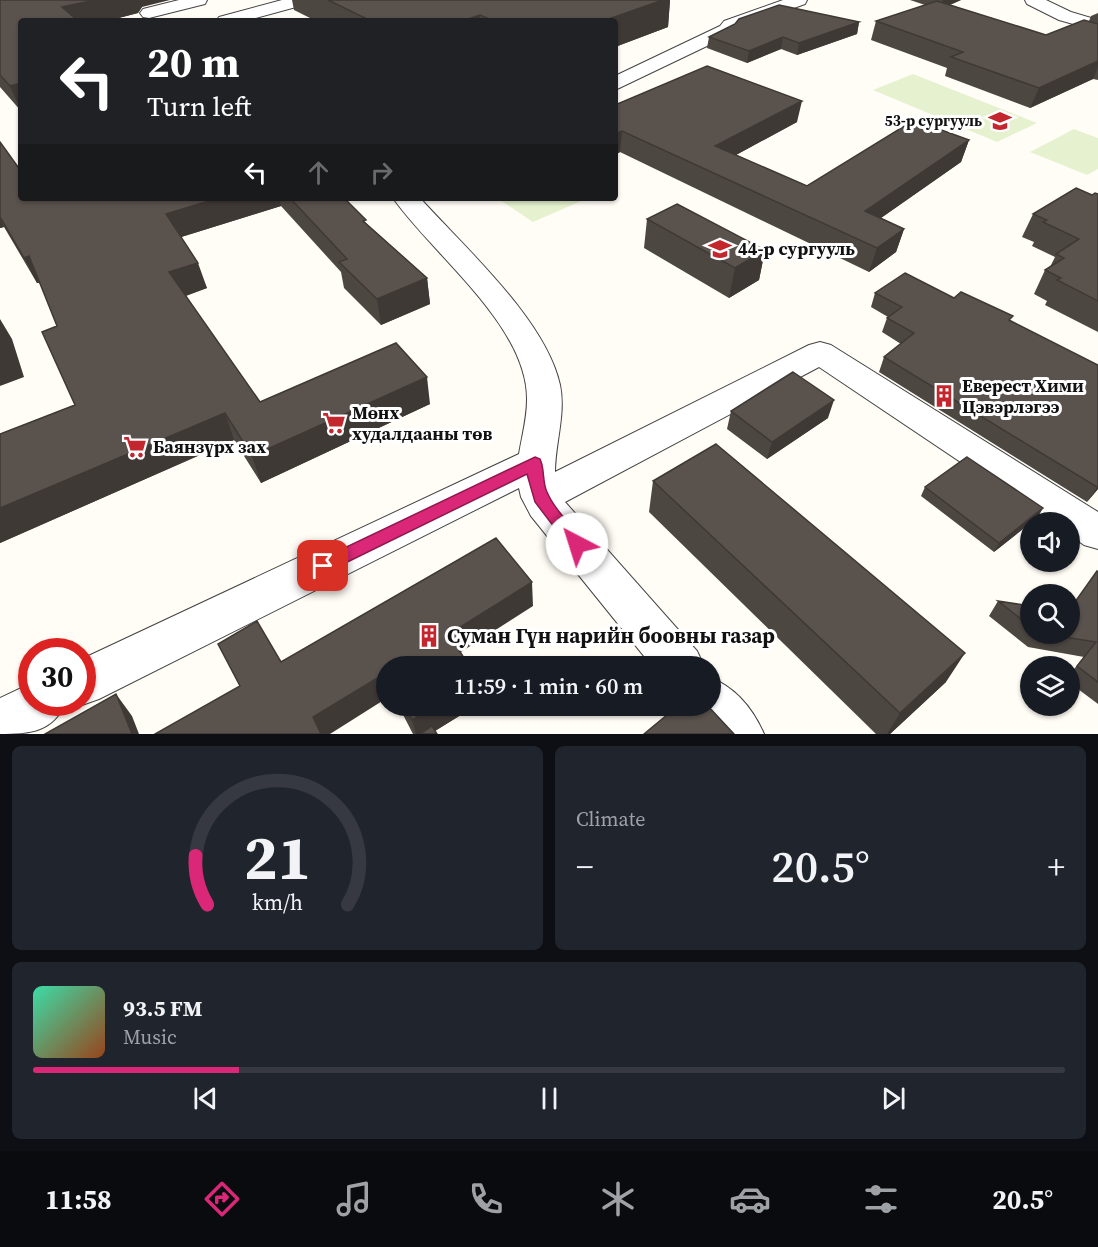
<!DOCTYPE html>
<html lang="en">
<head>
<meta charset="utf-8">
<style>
  body { margin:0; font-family:"Source Serif 4",serif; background:#20242c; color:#f1f3f6; height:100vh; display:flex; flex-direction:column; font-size:22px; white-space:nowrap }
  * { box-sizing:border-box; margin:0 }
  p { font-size:20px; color:#9ea1a6 }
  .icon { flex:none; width:33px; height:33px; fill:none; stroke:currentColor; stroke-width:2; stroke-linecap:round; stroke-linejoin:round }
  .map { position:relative; height:734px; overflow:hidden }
  .sheet { display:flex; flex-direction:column; gap:12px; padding:12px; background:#0d0f14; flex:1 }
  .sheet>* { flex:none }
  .banner { position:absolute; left:18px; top:18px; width:600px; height:183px; border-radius:6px; box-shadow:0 2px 4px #0004; background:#202124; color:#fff; overflow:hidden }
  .fabs { position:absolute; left:1020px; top:512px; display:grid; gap:12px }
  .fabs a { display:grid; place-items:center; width:60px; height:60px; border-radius:50%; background:#171b24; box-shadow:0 2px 4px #0004; font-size:30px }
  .speed { position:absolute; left:18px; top:638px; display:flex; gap:12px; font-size:30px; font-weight:700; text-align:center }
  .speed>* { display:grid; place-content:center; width:78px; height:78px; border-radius:50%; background:#171b24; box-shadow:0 2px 4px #0004; line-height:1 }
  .speed .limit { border:9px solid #d22; background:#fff; color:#111 }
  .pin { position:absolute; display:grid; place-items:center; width:51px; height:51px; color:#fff; margin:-26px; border-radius:12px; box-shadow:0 3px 9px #0006 }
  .me { position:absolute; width:66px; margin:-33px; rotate:320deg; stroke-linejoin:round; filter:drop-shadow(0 0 4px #0008) }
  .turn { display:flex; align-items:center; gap:21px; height:126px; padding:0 30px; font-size:27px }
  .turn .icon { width:78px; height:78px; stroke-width:2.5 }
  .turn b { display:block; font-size:42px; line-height:51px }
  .lanes { display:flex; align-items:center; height:57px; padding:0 30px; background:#0003; justify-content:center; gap:30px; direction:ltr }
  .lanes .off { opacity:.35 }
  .big { font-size:45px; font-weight:600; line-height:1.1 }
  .sheet .card { flex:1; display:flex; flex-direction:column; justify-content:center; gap:9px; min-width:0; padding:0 21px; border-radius:9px; background:#20242c }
  .sheet .dial { align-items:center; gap:0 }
  .dial svg { height:156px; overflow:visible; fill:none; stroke:#363941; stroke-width:7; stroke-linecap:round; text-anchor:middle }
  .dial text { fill:#f1f3f6; stroke:none }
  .song { display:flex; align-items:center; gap:18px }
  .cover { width:72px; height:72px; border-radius:9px; background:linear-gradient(135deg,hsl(160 70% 55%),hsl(20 70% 35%)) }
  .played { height:6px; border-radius:3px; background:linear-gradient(90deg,#db2777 20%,#363941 20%) }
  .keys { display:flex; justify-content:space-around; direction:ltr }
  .heat { display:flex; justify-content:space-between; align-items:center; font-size:33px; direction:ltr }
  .sheet .tiles { flex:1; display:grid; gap:12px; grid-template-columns:1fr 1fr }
  .card:last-child { grid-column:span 2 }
  .trip { position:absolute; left:376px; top:656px; width:345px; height:60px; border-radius:30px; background:#171b24; box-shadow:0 2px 4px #0004; font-weight:600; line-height:60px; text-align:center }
  .tab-bar { display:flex; height:96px; justify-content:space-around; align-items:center; background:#090b0e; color:#9ea1a6 }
  .tab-bar .icon { width:42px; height:42px }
  .tab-bar .current { color:#db2777 }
  .tab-bar b { font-size:27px; color:#f1f3f6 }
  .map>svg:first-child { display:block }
</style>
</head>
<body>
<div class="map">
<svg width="1098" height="734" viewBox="0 0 1098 734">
  <rect width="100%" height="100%" fill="#fffdf5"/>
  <!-- pitch -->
  <path fill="#e6f2cf" d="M913,74L1037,123L997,142L873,90Z
    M1074,129L1098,138V169L1087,175L1030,152Z
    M497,198H584L586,199L533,222Z"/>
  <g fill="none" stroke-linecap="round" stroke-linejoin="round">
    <!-- minor casing -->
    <g stroke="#444" stroke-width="2">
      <path id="minor" d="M179,0H207L205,4L149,18L143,17L140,13L143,9Z
        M282,0H309L307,4L245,21H216L219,17Z
        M783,0H807L805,4L736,29L732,34L615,90V76L720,26L724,21Z
        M1025,0H1046L1071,12L1098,20V31L1059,20L1027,4Z
        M393,198H420C464,247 546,320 560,385C566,414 555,443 555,472L809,345L820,342L831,345L1098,512V549L1084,545L1070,535V522H1050L819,367L565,502L697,651L704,666H652L531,516L521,497L519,488L99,699L82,705L74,702H82V659L519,454C522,436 527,418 527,400C528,326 433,255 393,198Z
        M711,678C736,688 753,709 764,734H708L694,717L689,705H711Z
        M32,683V702H66C53,732 30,734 0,734V698Z"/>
    </g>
    <!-- minor -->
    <use href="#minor" fill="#fff" fill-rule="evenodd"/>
  </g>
  <!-- wall -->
  <path fill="#4d4742" d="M0,0L142,7L138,13L107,21H21V111L0,87Z
    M292,0H670L668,27L615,47V21H316L294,10Z
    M910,0H961L950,5L1046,35L1089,21L1091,16L1098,13V80L1093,79L1030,108L945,76L947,68L871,40L876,21L925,5Z
    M859,22L857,34L797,55L781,49L747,63L707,48L709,37Z
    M615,105L797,122L736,155L807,186L969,140L961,162L881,218L904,229L896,252L869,272L620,152L615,155Z
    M0,142L18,167L21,198H344L367,224L427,278L430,304L381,325L344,288L341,272L281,206L181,237L207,288L186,296L260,402L430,404L261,483L234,440L0,543V434L75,405L57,326L40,283H37L4,227L0,228Z
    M1098,194V332L1045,305L1047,301L1034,294L1045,270L1050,267L1055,257L1032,246L1034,242L1022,237L1033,214L1092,195Z
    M647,219L765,250L759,280L729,298L644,248Z
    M875,293L954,298L1011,321L1098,489L1087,502L879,372L884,357L901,344L882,332L887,318L888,317L871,307Z
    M731,411L828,418L767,459L727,429Z
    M653,481L946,682L890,734H876L649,512Z
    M925,487L1038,517L994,552L921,496Z
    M1098,572V704L1070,683V674L1084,657L1028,647L989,616L998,601L1030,606V633H1070Z
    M398,705H477L435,731L437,734H413Z"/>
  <!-- shaded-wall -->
  <path fill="#3f3936" d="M95,0H170L142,7L138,13L107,21H68L62,7Z
    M663,0H670L668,27L615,47V21H603Z
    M943,0H961L940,9Z
    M480,15V21H462Z
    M859,22L857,34L797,55L799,43Z
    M783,37L781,49L747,63L749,51Z
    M1098,61V67L1093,79L1030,108L1039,88Z
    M21,83V111L10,86Z
    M802,101L797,122L712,168L715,146Z
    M622,131L620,152L615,155V134Z
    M969,140L961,162L858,234L865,211Z
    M219,198H279L281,206L175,239L166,214Z
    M0,219L4,227L0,228Z
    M904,229L896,252L869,272L877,248Z
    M765,250L759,280L729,298L735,268Z
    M29,256L42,282L37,283L24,258Z
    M198,263L207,288L179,298L169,272Z
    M427,278L430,304L381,325L377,299Z
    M0,319L12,339L24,377L0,386Z
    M427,377L430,404L261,483L252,456Z
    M834,400L828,418L767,459L772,442Z
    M225,413L234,440L0,543V508Z
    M1098,486V489L1087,502Z
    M1043,508L1038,517L994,552L999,543Z
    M532,582L533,606L453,657L449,634Z
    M965,653L946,682L890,734H887L900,713Z
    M387,672V698L330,734H320L313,717Z
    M116,694L132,716L139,734H132Z
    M437,705H477L430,734H416L412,720Z"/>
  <!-- building -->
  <path fill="#5a524d" stroke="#3f3936" stroke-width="1.5" d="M0,0H95L62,7L78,21H21V83L10,86L0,75Z
    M328,0H663L603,21H494L480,15L462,21H371Z
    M937,1L1046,35L1084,20L1098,24V61L1039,88L951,57L963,52L876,21Z
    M779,5L859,22L799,43L783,37L749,51L709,37L735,24L739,19Z
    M707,66L802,101L715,146L807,186L914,120L969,140L865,211L904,229L877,248L622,131L615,134V105Z
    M0,142L18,167L21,166V198H219L166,214L198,263L169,272L260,402L396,343L427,377L252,456L225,413L0,508V434L75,405L42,332L57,326L29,256L24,258L0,217Z
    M1076,188L1092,195L1095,193L1098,194V301L1057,280L1061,278L1045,270L1064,258L1056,254L1079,239L1043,222L1047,220L1033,214Z
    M290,198H344L366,220L363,221L427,278L377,299L339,262L347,259Z
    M677,204L765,250L735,268L647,219Z
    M905,273L954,298L961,292L1013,316L1009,320L1098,365V486L1097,487L884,357L914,333L887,318L902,307L875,293Z
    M793,372L834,400L772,442L731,411Z
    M716,444L965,653L900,713L653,481Z
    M967,457L1043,508L999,543L925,487Z
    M496,538L532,582L449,634L469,666H387V673V672L313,717L321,734H155L240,686L218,644L257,621L281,662Z
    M1097,571L1098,572V682L1077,666L1096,642L1039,633H1070V609Z
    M998,601L1030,606V626Z
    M116,694L132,734H45Z
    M404,705H437L412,720Z
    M679,705H707L734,734H644Z
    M432,726L437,734H420Z"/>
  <!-- route -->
  <path fill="#db2777" stroke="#8e194d" stroke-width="1.5" d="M535,457L540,459C545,469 542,482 547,492C554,509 571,525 583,539L585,544L583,549L577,551L571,549L535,502L527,474L329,571L323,573L317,571L314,566L317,561Z"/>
  <!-- icons -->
  <defs>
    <g id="school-bare" transform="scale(1.8)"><path d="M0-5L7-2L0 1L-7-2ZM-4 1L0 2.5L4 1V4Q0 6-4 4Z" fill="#c4262e" stroke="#fff" stroke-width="2.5" paint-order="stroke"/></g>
    <g id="building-bare" transform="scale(1.8)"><path d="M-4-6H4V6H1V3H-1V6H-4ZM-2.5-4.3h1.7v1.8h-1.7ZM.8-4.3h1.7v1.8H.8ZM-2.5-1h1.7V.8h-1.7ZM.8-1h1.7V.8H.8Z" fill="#c4262e" stroke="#fff" stroke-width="2.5" paint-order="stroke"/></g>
    <g id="supermarket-bare" transform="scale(1.8)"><path d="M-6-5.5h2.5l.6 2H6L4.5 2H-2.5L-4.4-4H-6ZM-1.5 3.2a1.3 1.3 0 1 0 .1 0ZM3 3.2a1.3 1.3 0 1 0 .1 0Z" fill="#c4262e" stroke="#fff" stroke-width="2.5" paint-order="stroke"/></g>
  </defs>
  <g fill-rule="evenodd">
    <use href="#school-bare" x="1000" y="121"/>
    <use href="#school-bare" x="720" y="249"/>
    <use href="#building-bare" x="944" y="396"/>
    <use href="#supermarket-bare" x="334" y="423"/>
    <use href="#supermarket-bare" x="135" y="447"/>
    <use href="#building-bare" x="429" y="636"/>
  </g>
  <g text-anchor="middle" stroke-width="6" stroke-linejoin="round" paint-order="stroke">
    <!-- far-poi labels -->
    <g font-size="15" font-weight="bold" fill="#111" stroke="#fff" text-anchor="end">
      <text x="982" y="126">53-р сургууль</text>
    </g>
    <!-- poi labels -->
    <g font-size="18" font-weight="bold" fill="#111" stroke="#fff" text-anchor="start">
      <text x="738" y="255">44-р сургууль</text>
      <text x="962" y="392">Еверест Хими<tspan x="962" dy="21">Цэвэрлэгээ</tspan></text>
      <text x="352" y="419">Мөнх<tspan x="352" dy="21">худалдааны төв</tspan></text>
      <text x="153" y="453">Баянзүрх зах</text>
    </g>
    <!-- near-poi labels -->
    <g font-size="21" font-weight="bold" fill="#111" stroke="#fff" text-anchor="start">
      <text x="447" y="643">Суман Гүн нарийн боовны газар</text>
    </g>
  </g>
</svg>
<div class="fabs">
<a><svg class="icon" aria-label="sound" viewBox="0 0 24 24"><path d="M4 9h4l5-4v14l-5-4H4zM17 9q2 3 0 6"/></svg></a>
<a><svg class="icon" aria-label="search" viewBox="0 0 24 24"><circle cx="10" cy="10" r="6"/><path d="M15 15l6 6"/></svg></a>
<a><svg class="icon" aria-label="layers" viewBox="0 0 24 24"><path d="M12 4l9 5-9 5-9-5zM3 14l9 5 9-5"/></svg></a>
</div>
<div class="speed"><div class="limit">30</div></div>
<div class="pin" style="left:323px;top:566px;background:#d93025"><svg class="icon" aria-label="arrive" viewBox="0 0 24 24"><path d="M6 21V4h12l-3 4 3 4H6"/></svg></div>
<svg class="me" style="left:577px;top:544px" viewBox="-20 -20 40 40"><circle r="19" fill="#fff"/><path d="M0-13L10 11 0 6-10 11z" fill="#db2777"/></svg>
<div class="trip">11:59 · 1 min · 60 m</div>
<div class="banner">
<div class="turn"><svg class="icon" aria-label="left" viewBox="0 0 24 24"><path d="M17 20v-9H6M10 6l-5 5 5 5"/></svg><div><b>20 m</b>Turn left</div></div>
<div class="lanes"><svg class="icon" aria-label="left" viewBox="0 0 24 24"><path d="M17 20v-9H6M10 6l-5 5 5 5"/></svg><svg class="icon off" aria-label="ahead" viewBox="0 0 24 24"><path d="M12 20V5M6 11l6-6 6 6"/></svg><svg class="icon off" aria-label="right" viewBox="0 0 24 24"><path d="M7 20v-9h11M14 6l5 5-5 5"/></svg></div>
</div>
</div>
<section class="sheet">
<div class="tiles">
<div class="card dial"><svg viewBox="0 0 100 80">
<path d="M14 69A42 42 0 1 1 86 69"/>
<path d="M14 69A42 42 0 0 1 8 44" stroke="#db2777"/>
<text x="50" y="56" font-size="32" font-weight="700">21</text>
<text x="50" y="72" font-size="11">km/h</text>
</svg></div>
<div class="card"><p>Climate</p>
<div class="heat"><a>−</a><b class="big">20.5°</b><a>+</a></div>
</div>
<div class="card">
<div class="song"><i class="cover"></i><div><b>93.5 FM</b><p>Music</p></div></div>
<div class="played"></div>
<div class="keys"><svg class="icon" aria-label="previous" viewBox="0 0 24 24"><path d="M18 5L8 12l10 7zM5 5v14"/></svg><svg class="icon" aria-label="pause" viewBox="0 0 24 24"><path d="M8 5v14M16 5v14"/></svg><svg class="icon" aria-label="next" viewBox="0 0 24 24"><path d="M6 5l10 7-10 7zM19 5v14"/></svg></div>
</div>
</div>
</section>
<nav class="tab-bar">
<b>11:58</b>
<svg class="icon current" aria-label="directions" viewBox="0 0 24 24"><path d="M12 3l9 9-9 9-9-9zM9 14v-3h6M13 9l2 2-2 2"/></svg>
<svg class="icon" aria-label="music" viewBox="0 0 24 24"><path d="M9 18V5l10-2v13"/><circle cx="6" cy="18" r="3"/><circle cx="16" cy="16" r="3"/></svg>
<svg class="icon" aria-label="phone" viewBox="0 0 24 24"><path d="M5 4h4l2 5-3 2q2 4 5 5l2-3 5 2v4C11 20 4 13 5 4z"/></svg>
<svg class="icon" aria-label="climate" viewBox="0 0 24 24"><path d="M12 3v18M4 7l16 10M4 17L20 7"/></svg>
<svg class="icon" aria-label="car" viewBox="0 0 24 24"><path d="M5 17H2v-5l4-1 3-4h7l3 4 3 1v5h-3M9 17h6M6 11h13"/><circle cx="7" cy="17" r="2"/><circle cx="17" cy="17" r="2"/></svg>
<svg class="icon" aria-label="filters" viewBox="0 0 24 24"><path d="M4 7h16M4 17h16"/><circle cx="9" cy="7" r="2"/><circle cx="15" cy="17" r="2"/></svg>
<b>20.5°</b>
</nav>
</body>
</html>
